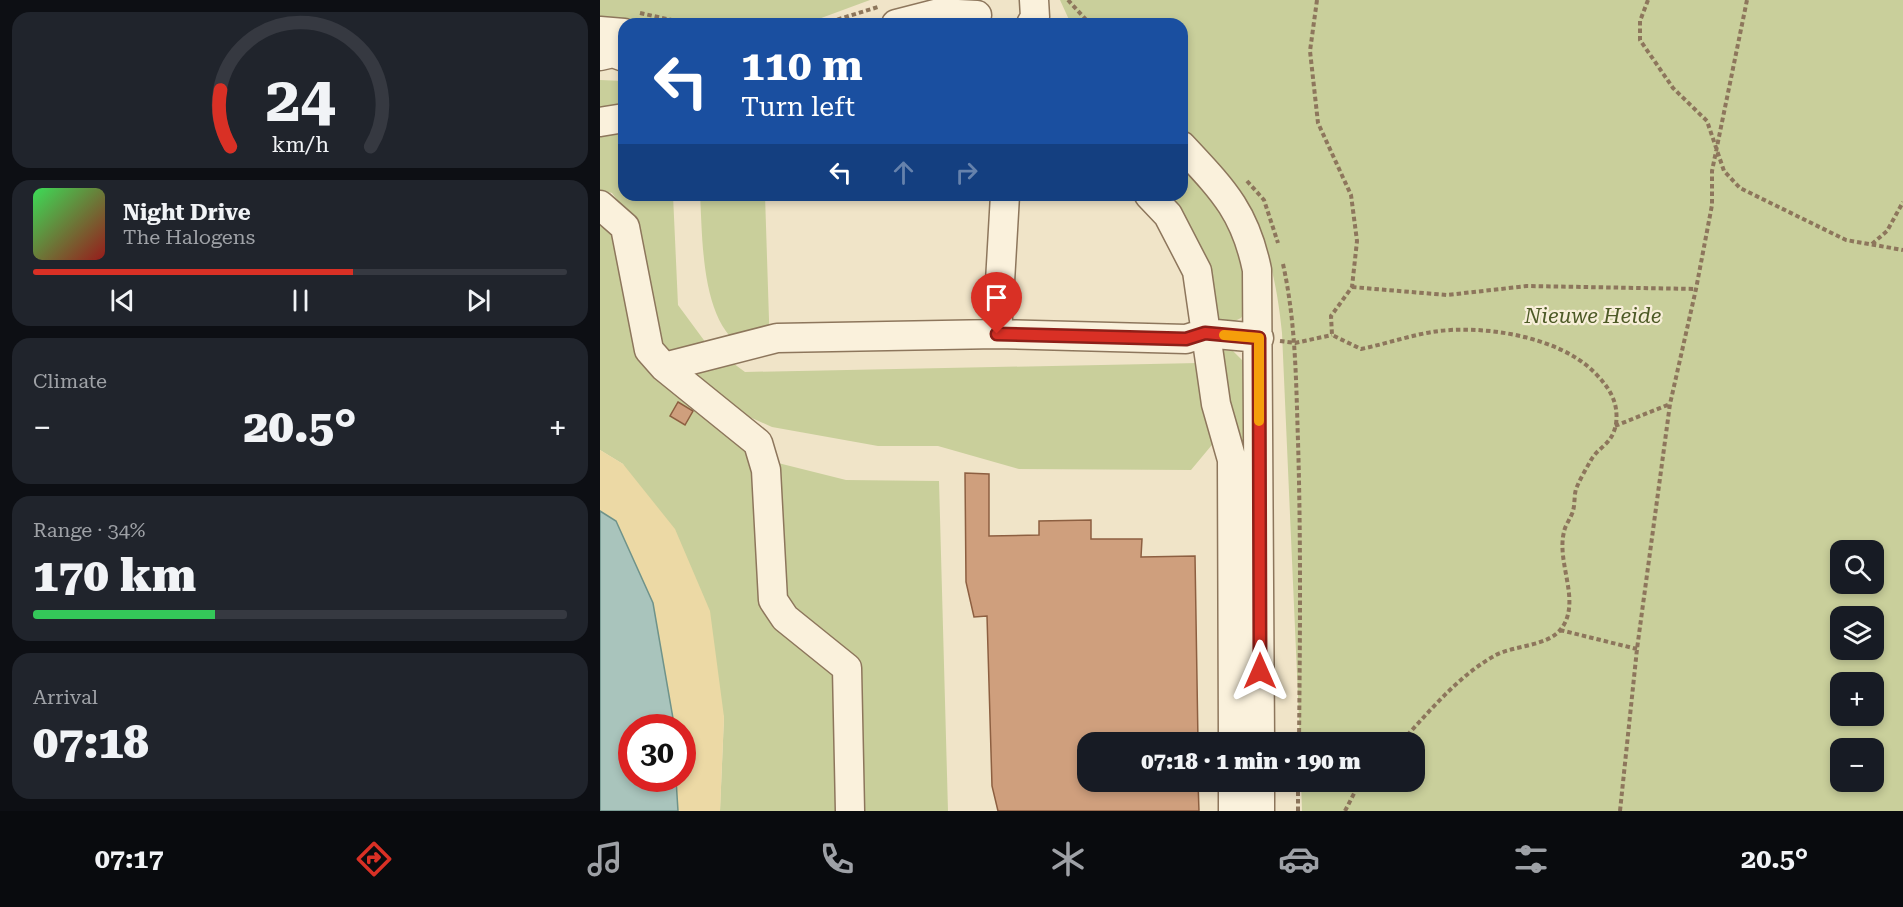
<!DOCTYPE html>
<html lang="en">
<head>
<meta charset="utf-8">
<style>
  body { margin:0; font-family:"Roboto Serif",serif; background:#20242c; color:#f1f3f6; height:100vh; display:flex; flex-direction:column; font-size:22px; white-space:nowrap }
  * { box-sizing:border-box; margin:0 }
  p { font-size:20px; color:#9ea1a6 }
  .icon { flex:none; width:33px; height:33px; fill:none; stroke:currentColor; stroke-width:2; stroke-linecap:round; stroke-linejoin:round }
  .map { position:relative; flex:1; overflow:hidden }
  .sheet { display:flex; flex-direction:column; gap:12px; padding:12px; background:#0d0f14; width:600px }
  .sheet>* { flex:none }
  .banner { position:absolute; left:18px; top:18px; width:570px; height:183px; border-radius:18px; box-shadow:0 3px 9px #0003; background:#1a4fa0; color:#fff; overflow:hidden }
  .controls { position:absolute; left:1230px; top:540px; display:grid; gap:12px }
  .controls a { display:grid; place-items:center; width:54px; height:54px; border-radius:12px; background:#171b24; box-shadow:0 3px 9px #0003; font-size:30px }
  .speed { position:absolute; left:18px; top:714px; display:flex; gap:12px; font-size:30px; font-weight:700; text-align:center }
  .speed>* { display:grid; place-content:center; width:78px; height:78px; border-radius:50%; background:#171b24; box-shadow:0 3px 9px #0003; line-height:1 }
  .speed .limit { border:9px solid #d22; background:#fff; color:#111 }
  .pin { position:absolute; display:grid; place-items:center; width:51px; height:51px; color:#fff; margin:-62px -26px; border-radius:50% 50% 50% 0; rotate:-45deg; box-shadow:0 0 6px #0007 }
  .pin .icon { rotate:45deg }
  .me { position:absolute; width:66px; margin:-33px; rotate:0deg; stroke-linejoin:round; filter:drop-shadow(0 0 4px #0008) }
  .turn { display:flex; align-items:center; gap:21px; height:126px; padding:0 24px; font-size:27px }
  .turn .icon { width:78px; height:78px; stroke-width:2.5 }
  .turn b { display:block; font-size:42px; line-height:51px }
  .lanes { display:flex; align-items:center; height:57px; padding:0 24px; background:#0003; justify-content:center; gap:30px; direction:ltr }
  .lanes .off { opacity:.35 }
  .big { font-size:45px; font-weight:800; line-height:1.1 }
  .sheet .card { flex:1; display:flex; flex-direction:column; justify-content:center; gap:9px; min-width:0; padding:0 21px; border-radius:18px; background:#20242c }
  .sheet .dial { align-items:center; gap:0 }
  .dial svg { height:156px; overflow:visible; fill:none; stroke:#363941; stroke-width:7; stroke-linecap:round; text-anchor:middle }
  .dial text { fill:#f1f3f6; stroke:none }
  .song { display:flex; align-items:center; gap:18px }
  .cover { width:72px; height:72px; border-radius:9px; background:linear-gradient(135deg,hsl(130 70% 55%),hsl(0 70% 35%)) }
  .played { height:6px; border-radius:3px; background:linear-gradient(90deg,#d93025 60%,#363941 60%) }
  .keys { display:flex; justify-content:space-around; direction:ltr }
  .heat { display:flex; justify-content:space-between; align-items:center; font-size:33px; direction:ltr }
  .charge { height:9px; border-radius:4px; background:linear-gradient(90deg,#34c759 34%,#363941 0) }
  .trip { position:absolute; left:477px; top:732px; width:348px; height:60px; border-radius:18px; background:#171b24; box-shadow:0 3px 9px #0003; font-weight:800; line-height:60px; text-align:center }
  .tab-bar { display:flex; height:96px; justify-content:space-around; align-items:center; background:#090b0e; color:#9ea1a6 }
  .tab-bar .icon { width:42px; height:42px }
  .tab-bar .active { color:#d93025 }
  .tab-bar b { font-size:27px; color:#f1f3f6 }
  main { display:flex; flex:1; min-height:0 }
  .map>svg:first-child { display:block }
</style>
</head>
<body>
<main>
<section class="sheet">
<div class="card dial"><svg viewBox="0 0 100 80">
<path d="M14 69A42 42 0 1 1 86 69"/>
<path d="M14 69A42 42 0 0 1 9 40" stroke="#d93025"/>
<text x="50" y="56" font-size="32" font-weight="700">24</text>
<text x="50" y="72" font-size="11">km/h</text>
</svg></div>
<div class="card">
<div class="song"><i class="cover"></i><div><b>Night Drive</b><p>The Halogens</p></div></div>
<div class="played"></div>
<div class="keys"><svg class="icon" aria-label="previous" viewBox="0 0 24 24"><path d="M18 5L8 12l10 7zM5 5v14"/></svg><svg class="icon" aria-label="pause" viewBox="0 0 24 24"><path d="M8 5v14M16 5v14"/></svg><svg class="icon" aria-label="next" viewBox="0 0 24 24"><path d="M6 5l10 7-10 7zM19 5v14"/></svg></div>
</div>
<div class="card"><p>Climate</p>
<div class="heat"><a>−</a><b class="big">20.5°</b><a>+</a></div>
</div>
<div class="card"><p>Range · 34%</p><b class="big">170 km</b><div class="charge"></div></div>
<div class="card"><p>Arrival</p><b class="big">07:18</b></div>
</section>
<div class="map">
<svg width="1303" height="811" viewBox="0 0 1303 811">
  <rect width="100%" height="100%" fill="#f0e4c8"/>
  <!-- green -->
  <path fill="#c9cf9b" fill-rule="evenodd" d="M0,0H270L205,24L0,19Z
    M460,0H1303V811H702L701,782H814V742H700L682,333C677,283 668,240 641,197C626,175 600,156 582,137V24H471ZM1240,550H1274V584H1240ZM1240,616H1274V650H1240ZM1240,682H1274V716H1240ZM1240,748H1274V782H1240Z
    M0,80L24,81V195H73L78,305L106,343L145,372L599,363L616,440L591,470L419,469L338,446H278L172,427L145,415L58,350L32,220L12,193L0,190Z
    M582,163L629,215L647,272L649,304L641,318L618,329L562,195H582Z
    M100,195H165L170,351C164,351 156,353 151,351C100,332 103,240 100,195Z
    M0,218L15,233L39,351L149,448L156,473L163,598L241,677L242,811H120L124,717L23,464L0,450Z
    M621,350L633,351L645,363L648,456L625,405Z
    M178,463L246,480L339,481L348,811H258L253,659L181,601Z"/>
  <!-- sand -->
  <path fill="#ecd9a5" d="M0,450L23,464L75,529L110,611L124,717L120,811H78L76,779L82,778V728L74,727L53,603L16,521L0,511Z"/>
  <!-- water -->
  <path fill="#a9c4bc" stroke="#6f938a" stroke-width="1.5" d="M0,511L16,521L53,603L74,724V727L32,728V778L76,779L78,811H0Z"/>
  <!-- building -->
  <path fill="#cf9f7d" stroke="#8d5f41" stroke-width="1.5" d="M78,402L93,411L85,425L70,416Z
    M365,473L389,474V536L439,535V521L491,520V539H542L541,557L595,556L598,742H488V782H598L599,811H398L392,786L387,616L374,617L366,582Z"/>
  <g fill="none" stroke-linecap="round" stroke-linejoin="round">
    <!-- minor casing -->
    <g stroke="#8d765c" stroke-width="31">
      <path id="minor" d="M296,24L339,13L377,15
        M431,24L435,17L434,0
        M0,31L24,33
        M0,56L13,53L24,57
        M0,122L24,118
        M582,146C622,189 645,211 657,270L660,742
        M549,195L568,215L597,271L616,404L632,460L633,742
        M0,205L25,227L49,350L64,367L158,443L166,470L173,600L185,618L247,668L250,811
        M397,334L405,195
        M64,367L177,338L397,334L586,339L605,333L659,338
        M660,782V811
        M633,811V782"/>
    </g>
    <!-- path -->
    <path stroke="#8d765c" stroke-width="4" stroke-dasharray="4.5 3" stroke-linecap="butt" d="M468,0L490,24
      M717,0L710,51L718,123L751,195L757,241L752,287L731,316L732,335L761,349C785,344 808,336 832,332C881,324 958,336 994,372C1009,387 1019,402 1016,424C1012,445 999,446 991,460C986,469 980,479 976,489C974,496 975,504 973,511C971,518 965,525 964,532C956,563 982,602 961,629C947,647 913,645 894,656C857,677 829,712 801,742
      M1048,0L1040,21V40L1073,88L1107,121L1124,171L1140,188L1246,240L1303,250
      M40,13L89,24
      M223,24L278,7
      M647,181L664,200L678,243
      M1272,244L1287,231L1303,202
      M683,264C696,323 696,382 698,441C701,542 700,642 699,742
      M752,287L847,295L927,286L1096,289
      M680,341L695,343L732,335
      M1015,426L1070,404
      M960,630L1037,649
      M698,811V782
      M745,811L760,782
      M1020,811L1037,649L1070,404L1096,289L1112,205V171L1147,0"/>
    <!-- minor -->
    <use href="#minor" stroke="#faf1dc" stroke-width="28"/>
  </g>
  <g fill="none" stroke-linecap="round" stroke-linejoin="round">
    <!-- route casing -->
    <g stroke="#8d1f18" stroke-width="15">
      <path id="route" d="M397,334L586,339L605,333L659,338L660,671"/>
    </g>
    <!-- route -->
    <use href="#route" stroke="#d93025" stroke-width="10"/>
    <!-- slow -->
    <path stroke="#f59e0b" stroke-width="10" d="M624,335L659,338V421"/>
  </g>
  <g text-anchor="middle" stroke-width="4.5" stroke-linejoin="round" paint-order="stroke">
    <!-- park labels -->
    <g font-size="21" font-style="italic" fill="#4d5a26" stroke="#f7eed8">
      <text x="993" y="323">Nieuwe Heide</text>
    </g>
  </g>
</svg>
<div class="controls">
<a><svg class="icon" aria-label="search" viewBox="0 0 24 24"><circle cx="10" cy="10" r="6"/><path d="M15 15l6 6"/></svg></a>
<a><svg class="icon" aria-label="layers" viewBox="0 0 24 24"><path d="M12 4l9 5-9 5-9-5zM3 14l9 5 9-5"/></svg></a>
<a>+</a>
<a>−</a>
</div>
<div class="speed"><div class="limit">30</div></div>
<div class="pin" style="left:397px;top:334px;background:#d93025"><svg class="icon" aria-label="arrive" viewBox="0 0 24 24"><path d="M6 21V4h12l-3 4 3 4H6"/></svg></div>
<svg class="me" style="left:660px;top:671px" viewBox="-20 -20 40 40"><path d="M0-17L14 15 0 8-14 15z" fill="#d93025" stroke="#fff" stroke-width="4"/></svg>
<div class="trip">07:18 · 1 min · 190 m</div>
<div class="banner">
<div class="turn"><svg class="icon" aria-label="left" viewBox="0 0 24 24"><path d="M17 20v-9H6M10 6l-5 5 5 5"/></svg><div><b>110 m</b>Turn left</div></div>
<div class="lanes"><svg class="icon" aria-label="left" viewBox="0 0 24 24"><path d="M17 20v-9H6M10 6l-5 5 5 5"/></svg><svg class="icon off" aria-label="ahead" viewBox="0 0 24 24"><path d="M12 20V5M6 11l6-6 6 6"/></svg><svg class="icon off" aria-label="right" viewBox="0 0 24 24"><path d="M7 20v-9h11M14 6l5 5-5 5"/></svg></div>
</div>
</div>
</main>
<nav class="tab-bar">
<b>07:17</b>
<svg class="icon active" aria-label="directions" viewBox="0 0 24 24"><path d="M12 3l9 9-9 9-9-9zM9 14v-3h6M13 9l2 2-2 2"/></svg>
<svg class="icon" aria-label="music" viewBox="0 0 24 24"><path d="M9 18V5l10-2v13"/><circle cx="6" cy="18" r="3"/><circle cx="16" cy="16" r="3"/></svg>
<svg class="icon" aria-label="phone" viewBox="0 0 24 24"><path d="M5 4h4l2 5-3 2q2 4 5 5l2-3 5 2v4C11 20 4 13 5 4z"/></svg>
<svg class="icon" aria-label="climate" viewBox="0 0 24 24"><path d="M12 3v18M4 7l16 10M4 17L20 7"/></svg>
<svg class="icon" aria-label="car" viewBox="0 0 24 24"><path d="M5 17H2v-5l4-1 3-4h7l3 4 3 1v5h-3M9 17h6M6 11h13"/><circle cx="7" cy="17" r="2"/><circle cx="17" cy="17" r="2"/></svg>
<svg class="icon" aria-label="filters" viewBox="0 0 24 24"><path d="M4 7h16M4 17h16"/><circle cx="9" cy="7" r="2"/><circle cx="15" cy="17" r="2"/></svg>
<b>20.5°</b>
</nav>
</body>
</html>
